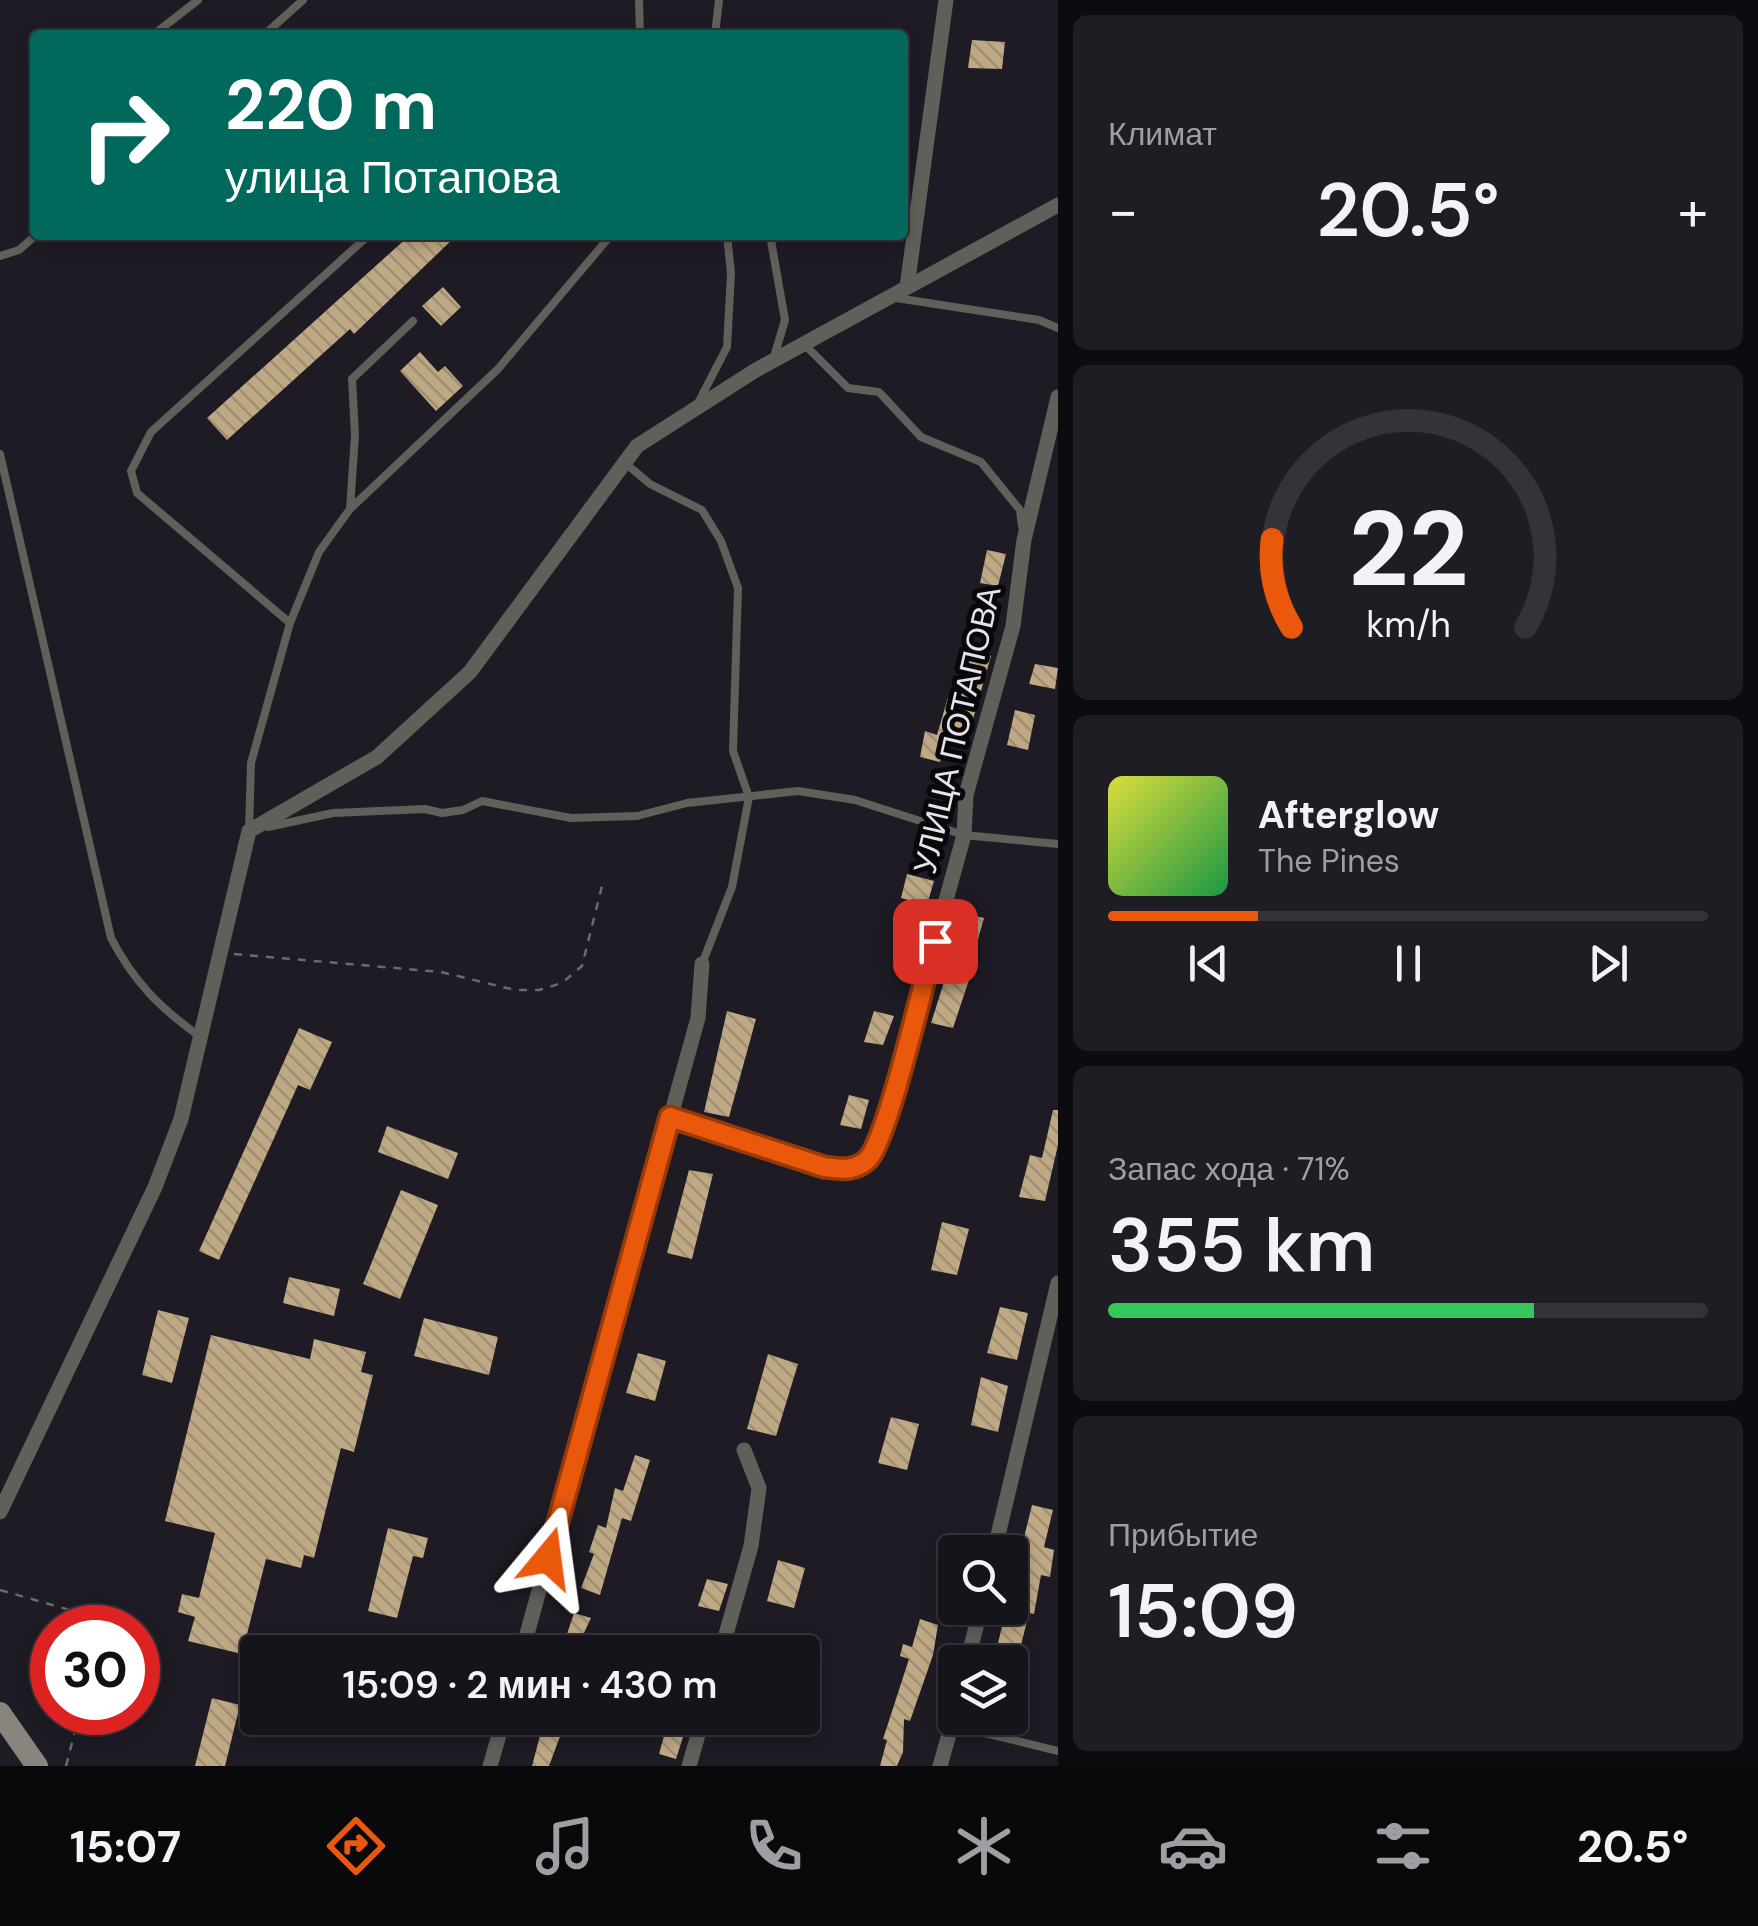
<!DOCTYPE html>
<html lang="ru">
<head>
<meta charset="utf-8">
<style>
  body { margin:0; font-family:"DM Sans",sans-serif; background:#1f1d24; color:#f1f3f6; height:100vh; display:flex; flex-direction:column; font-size:38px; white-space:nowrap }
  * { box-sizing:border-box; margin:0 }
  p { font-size:32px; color:#9e9ea3 }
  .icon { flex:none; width:55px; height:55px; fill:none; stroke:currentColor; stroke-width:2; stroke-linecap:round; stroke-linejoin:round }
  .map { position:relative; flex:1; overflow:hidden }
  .panel { display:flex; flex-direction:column; gap:15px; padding:15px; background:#0c0b0f; width:700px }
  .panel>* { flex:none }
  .banner { position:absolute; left:30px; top:30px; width:878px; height:210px; border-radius:10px; box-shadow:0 5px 15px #0003,0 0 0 2px #35333a; background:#00695c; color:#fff; overflow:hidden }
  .tools { position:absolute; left:938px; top:1535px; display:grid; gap:20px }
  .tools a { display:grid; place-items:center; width:90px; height:90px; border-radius:10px; background:#16141b; box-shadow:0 5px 15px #0003,0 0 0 2px #35333a; font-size:50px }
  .speed { position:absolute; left:30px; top:1605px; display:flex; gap:20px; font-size:50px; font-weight:700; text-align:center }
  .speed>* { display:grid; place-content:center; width:130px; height:130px; border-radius:50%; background:#16141b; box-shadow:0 5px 15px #0003,0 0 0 2px #35333a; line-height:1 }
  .speed .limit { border:15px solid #d22; background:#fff; color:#111 }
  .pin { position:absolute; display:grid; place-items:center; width:85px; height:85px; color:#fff; margin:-42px; border-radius:20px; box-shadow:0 5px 15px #0006 }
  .me { position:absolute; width:110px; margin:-55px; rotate:16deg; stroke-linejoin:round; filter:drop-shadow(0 0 8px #0008) }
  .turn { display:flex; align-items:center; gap:35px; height:210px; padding:0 30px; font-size:45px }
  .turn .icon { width:130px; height:130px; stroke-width:2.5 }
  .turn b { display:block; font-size:70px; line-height:85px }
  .big { font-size:75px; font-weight:600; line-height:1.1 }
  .panel .tile { flex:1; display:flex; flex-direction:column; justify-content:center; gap:15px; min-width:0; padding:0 35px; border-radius:15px; background:#1f1d24 }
  .panel .dial { align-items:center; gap:0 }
  .dial svg { height:260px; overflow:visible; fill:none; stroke:#35333a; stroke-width:7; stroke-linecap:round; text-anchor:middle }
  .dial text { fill:#f1f3f6; stroke:none }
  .song { display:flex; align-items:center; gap:30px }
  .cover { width:120px; height:120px; border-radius:15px; background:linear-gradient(135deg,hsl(60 70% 55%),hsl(140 70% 35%)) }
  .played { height:10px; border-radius:5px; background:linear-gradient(90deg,#ea580c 25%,#35333a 25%) }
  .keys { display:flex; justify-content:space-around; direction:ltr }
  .heat { display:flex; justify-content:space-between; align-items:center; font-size:55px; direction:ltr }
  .charge { height:15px; border-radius:8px; background:linear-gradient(90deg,#34c759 71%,#35333a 0) }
  .trip { position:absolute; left:240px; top:1635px; width:580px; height:100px; border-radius:10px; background:#16141b; box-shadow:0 5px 15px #0003,0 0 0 2px #35333a; font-weight:600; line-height:100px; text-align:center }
  .tab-bar { display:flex; height:160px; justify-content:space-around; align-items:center; background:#09080b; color:#9e9ea3 }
  .tab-bar .icon { width:70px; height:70px }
  .tab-bar .on { color:#ea580c }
  .tab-bar b { font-size:45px; color:#f1f3f6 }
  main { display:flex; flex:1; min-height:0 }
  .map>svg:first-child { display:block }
</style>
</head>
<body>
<main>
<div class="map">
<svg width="1058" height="1766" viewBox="0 0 1058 1766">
  <defs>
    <pattern id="building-back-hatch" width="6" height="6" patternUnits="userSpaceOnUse" patternTransform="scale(2.5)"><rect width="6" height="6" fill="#bfa884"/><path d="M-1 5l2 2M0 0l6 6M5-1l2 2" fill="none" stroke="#a08f74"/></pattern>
  </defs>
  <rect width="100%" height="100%" fill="#1e1b24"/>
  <!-- building -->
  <path fill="url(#building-back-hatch)" d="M972,40L1005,42L1002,69L968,68Z
    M410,235H457L354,334L350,329L227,440L207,418Z
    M443,287L461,307L441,326L422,306Z
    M420,352L438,372L445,366L463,386L436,411L400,371Z
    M987,550L1006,554L998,586L980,583Z
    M968,648L991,656L969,733L950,728L940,762L920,757L925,731L937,735L948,697L955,699Z
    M1035,664L1058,668L1055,689L1029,684Z
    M1015,710L1035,715L1028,750L1007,745Z
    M907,874L934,881L927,905L901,898Z
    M962,913L984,918L977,943L957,939Z
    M951,960L974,965L953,1028L931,1023Z
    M727,1011L756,1019L729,1117L704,1112Z
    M874,1011L894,1016L883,1045L864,1042Z
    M299,1028L332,1042L310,1090L298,1085L219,1260L199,1251Z
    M849,1095L869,1100L861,1129L840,1125Z
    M1053,1110H1058V1145L1045,1201L1019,1197L1030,1155L1042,1158Z
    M387,1126L458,1153L448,1179L378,1152Z
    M689,1170L713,1174L692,1259L667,1253Z
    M401,1190L438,1205L400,1299L363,1284Z
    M942,1222L969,1229L957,1275L931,1270Z
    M289,1277L340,1289L334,1316L283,1303Z
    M1000,1307L1028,1313L1017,1360L987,1353Z
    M158,1310L189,1318L172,1383L142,1375Z
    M424,1318L498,1337L489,1375L414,1356Z
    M211,1335L310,1359L314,1339L366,1352L361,1372L373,1375L354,1452L341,1448L314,1558L304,1555L301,1568L266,1559L242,1654L188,1641L195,1617L178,1612L182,1594L199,1598L215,1533L165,1521Z
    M638,1353L666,1361L655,1401L626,1393Z
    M768,1354L798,1364L776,1436L747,1429Z
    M981,1377L1008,1386L998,1432L971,1425Z
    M891,1417L919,1424L907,1470L878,1463Z
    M635,1455L650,1460L631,1521L622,1518L600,1595L581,1588L594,1554L589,1552L598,1525L606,1528L615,1488L623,1491Z
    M1032,1505L1053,1510L1044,1547L1054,1550L1050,1577L1041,1575L1034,1614L1029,1613L1020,1649L998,1643Z
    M388,1528L428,1538L423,1558L413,1556L397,1618L368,1611Z
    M778,1560L805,1568L794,1608L767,1601Z
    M707,1579L728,1584L719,1611L698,1606Z
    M574,1613L591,1618L575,1652H561Z
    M920,1619L938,1625L933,1655L910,1721L904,1719L903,1752L897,1766H880L887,1740L883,1739L909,1659L900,1656L903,1644L912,1647Z
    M212,1698L240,1705L225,1766H195Z
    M669,1718H689L676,1759L659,1754Z
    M543,1724L562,1731L549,1766H532Z"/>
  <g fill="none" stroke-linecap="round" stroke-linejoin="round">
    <!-- path -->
    <path stroke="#6b6971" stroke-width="2.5" stroke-dasharray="8 8" stroke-linecap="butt" d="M234,954L441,972L515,990H539L562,983L582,966L602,886
      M0,1590L98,1618L96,1628
      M66,1766L80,1712"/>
    <!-- lane -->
    <path stroke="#605f5a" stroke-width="8" d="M639,0L640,35
      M153,35L198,0
      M264,35L303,0
      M715,35L719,0
      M770,235L785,320L774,357
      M0,256L19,250L36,235
      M896,298L1039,320L1058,328
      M805,345L848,388L879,392L921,437L981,462L1020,510L1022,526
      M697,405L727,347L731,273L727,235
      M0,454L111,938C134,982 159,1007 199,1036
      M624,462L650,484L702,510L721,541L738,588L733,751L749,797L732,887L702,964
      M350,509L355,435L352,379L413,321
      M290,623L137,493L131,471L151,432L369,235
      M268,827L333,813L425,809L442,813L463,810L482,801L571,818L637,816L687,803L798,791L855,800L964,835L1058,844
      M249,830L251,763L290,623L319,552L350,509L498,369L611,235
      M952,1725L1058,1751"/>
    <!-- street -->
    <path stroke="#605f5a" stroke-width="15" d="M907,287L946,0
      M670,1117L824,1167C869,1172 870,1155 886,1118L964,835L966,795L1013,626L1024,540L1058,397
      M0,1512L155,1187L181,1119L249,831L377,757L470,672L637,446L756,370L1058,205
      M994,1552L1058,1283
      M522,1652L698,1018L702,964
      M721,1652L751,1546L759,1488L744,1450
      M967,1662L981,1608
      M490,1766L504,1718
      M689,1766L703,1718
      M940,1766L955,1713"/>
    <!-- secondary -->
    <path stroke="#87857d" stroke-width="22" d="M0,1713L37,1766"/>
  </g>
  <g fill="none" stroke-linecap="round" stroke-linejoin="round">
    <!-- route casing -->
    <g stroke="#983908" stroke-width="25">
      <path id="route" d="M548,1558L670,1117L824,1167C840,1169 855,1172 868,1159C888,1138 924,979 935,941"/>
    </g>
    <!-- route -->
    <use href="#route" stroke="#ea580c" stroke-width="18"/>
  </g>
  <g text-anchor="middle" stroke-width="10" stroke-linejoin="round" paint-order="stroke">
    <!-- street labels -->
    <g font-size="32" fill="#e6e4ea" stroke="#08070a">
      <text transform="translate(957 730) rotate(-77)" y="11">УЛИЦА ПОТАПОВА</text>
    </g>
  </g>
</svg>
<div class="tools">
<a><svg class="icon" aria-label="search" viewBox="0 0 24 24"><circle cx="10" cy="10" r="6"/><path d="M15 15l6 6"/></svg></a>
<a><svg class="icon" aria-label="layers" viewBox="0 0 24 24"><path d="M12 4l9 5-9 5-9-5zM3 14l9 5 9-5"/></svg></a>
</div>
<div class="speed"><div class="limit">30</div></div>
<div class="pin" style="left:935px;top:941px;background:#d93025"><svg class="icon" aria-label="arrive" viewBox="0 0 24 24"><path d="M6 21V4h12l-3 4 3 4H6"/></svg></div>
<svg class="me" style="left:548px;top:1558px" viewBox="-20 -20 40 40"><path d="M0-17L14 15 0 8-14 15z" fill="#ea580c" stroke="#fff" stroke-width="4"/></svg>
<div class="trip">15:09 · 2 мин · 430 m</div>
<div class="banner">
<div class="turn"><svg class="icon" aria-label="right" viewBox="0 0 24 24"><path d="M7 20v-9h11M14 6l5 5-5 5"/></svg><div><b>220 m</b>улица Потапова</div></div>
</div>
</div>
<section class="panel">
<div class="tile"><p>Климат</p>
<div class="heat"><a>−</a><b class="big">20.5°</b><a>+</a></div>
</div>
<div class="tile dial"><svg viewBox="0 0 100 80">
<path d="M14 69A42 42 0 1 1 86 69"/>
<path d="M14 69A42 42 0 0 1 8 42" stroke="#ea580c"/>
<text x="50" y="56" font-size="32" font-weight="700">22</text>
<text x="50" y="72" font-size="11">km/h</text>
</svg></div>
<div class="tile">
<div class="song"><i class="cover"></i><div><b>Afterglow</b><p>The Pines</p></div></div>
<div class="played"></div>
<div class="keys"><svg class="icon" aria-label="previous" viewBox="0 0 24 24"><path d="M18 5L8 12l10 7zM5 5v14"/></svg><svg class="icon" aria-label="pause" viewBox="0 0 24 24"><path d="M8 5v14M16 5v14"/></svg><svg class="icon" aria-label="next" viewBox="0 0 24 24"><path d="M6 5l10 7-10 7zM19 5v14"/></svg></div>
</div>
<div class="tile"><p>Запас хода · 71%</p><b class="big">355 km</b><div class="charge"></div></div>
<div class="tile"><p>Прибытие</p><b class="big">15:09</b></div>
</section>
</main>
<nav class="tab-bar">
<b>15:07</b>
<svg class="icon on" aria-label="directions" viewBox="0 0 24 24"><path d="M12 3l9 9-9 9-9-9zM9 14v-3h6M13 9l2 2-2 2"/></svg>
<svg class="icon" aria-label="music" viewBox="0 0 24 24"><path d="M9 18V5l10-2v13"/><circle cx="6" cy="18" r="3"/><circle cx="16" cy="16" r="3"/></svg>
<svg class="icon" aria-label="phone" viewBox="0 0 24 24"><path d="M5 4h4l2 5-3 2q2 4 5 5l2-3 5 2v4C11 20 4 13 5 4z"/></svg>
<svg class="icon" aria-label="climate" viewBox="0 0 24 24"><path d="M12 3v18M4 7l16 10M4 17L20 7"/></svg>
<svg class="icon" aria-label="car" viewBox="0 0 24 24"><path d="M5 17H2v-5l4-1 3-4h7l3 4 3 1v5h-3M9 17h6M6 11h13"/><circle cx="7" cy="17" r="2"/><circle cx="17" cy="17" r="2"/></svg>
<svg class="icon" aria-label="filters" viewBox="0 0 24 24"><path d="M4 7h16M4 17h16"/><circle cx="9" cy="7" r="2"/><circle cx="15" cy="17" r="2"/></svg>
<b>20.5°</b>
</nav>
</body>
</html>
